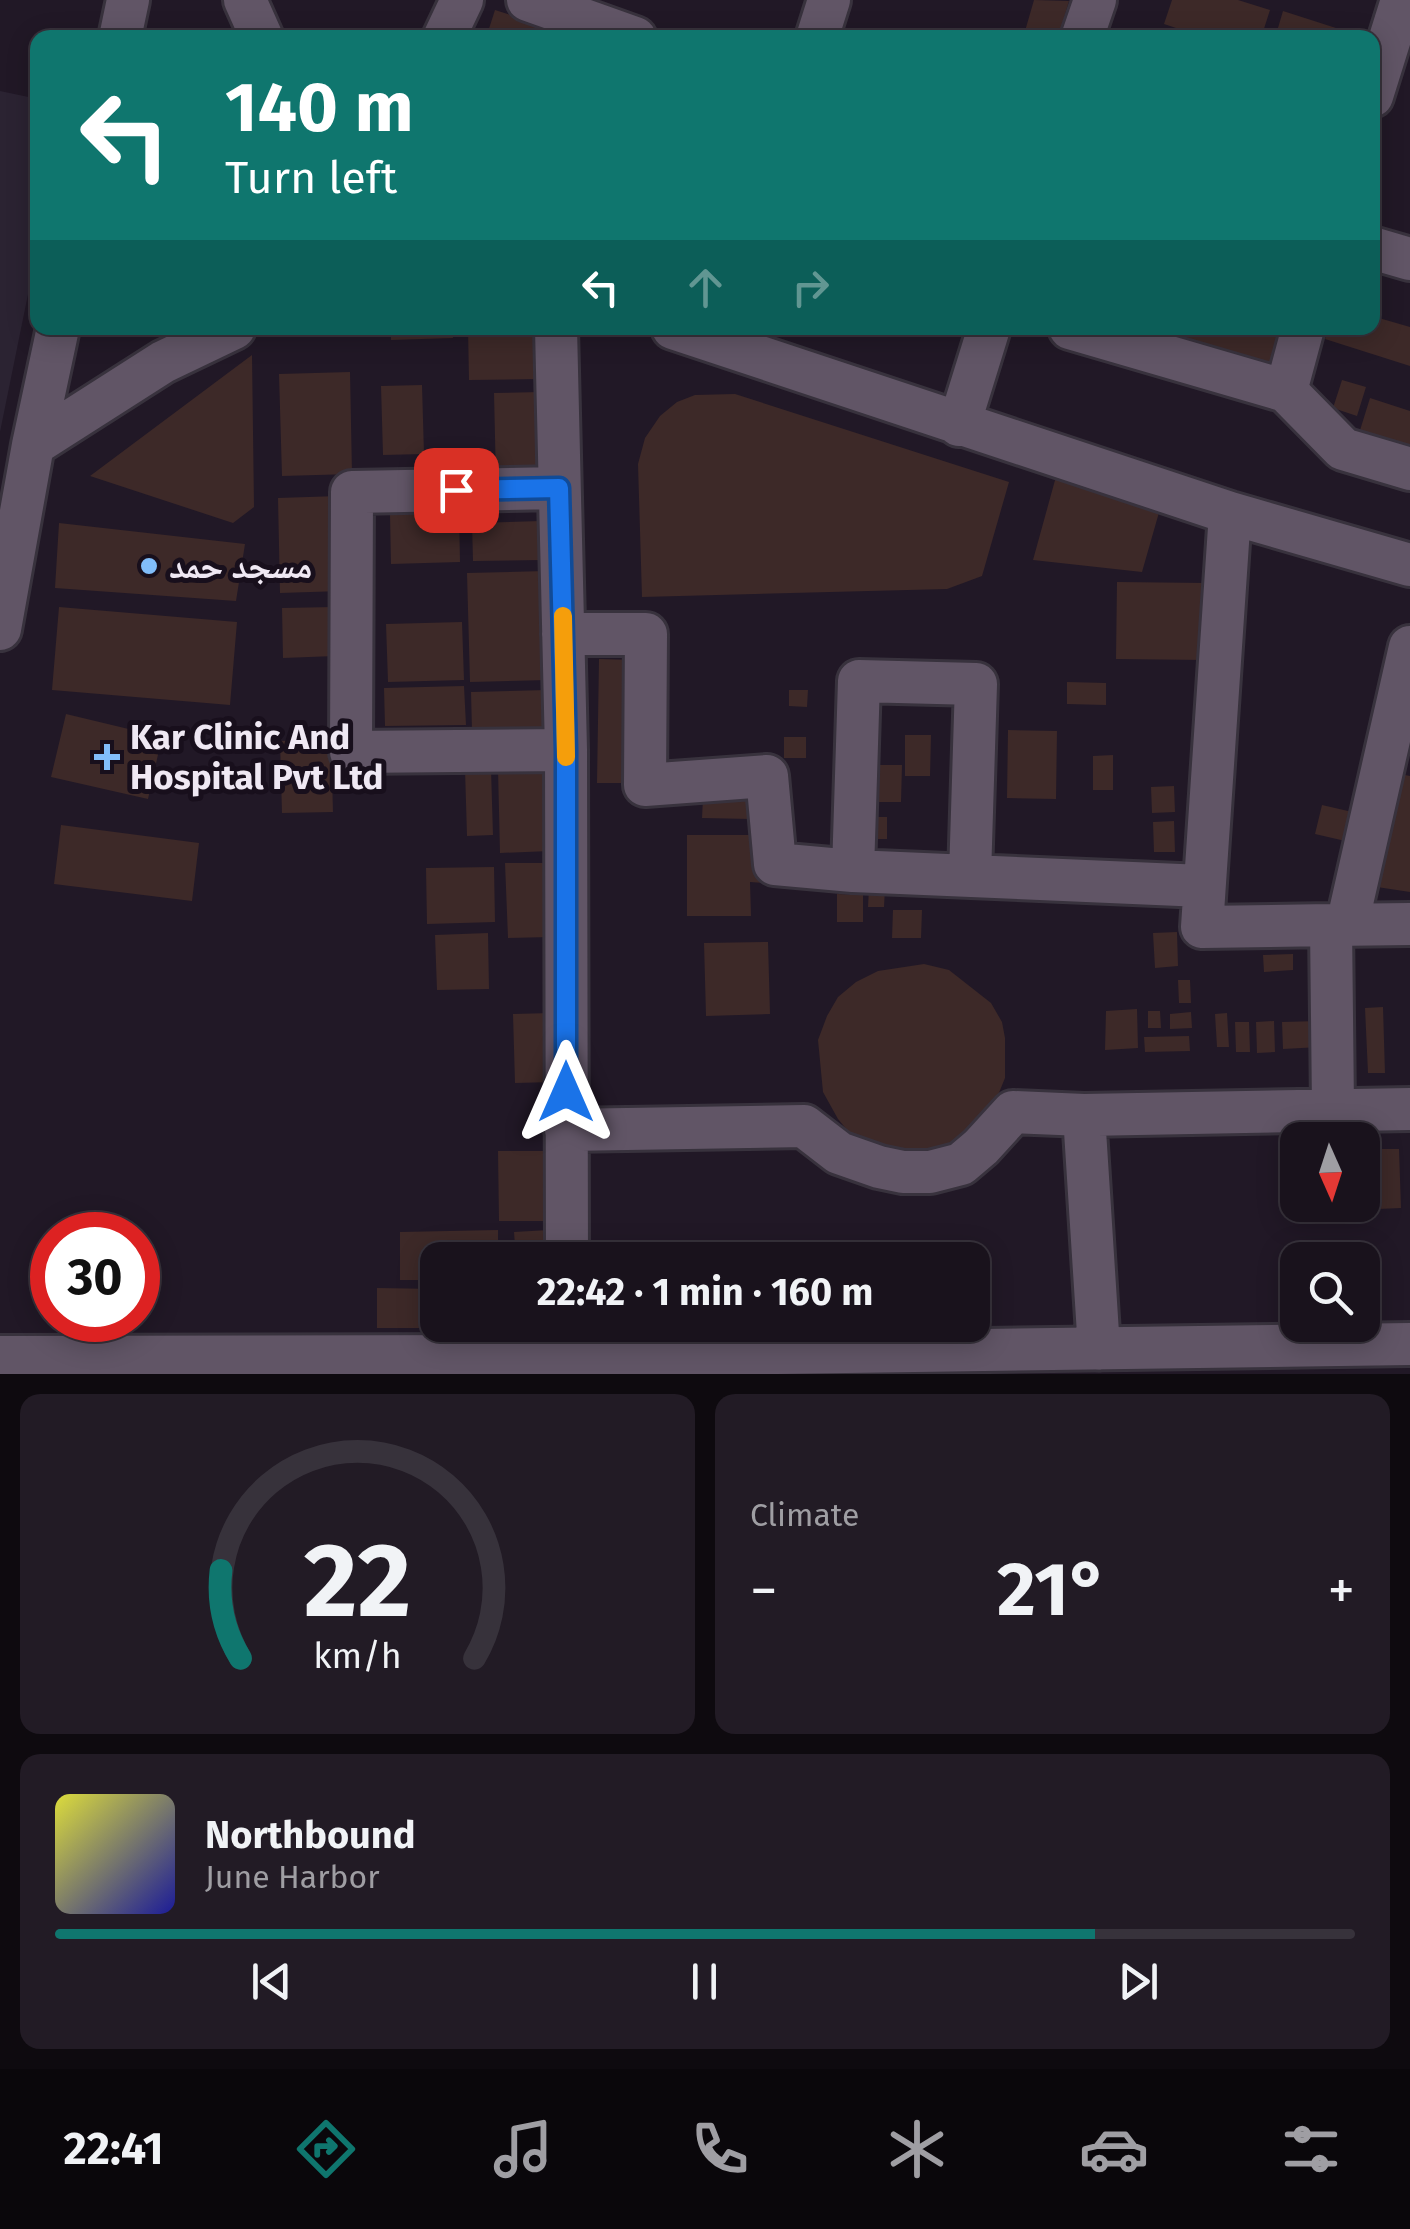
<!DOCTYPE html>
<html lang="en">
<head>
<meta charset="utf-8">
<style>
  body { margin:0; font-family:"Fira Sans","Noto Naskh Arabic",sans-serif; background:#221b25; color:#f1f3f6; height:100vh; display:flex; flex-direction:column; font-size:38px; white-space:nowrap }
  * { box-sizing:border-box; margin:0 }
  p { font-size:32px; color:#9f9ea3 }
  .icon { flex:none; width:55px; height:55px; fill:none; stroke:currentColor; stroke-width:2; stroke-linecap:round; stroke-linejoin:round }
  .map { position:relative; height:1374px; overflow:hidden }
  .sheet { display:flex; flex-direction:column; gap:20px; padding:20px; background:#0e0a0f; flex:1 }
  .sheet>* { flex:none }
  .top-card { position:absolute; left:30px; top:30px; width:1350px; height:305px; border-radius:20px; box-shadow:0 5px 25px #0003,0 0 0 2px #37323b; background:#0f766e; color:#fff; overflow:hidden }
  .needle { width:65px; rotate:177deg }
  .buttons { position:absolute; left:1280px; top:1122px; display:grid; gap:20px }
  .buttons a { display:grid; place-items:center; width:100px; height:100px; border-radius:20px; background:#19121c; box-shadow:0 5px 25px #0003,0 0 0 2px #37323b; font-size:50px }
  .speed { position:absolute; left:30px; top:1212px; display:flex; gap:20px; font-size:50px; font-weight:700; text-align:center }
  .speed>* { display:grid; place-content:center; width:130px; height:130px; border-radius:50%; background:#19121c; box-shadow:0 5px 25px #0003,0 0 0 2px #37323b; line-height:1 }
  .speed .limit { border:15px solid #d22; background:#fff; color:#111 }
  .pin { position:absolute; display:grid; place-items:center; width:85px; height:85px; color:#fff; margin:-42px; border-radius:20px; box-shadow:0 5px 15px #0006 }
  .me { position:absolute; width:110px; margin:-55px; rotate:0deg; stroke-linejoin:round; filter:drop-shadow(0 0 8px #0008) }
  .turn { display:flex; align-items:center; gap:35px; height:210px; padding:0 30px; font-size:45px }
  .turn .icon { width:130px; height:130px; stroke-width:2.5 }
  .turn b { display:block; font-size:70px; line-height:85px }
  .lanes { display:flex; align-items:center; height:95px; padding:0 30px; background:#0003; justify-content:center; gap:50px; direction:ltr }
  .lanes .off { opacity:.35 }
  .big { font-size:75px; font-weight:700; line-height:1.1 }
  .sheet .tile { flex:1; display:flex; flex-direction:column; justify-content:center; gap:15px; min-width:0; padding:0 35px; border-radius:20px; background:#221b25 }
  .sheet .dial { align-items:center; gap:0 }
  .dial svg { height:260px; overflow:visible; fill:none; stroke:#37323b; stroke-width:7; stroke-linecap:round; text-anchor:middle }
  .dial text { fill:#f1f3f6; stroke:none }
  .song { display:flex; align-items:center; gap:30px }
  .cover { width:120px; height:120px; border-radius:15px; background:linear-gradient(135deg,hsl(60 70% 55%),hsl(240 70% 35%)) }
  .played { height:10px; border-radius:5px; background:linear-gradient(90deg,#0f766e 80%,#37323b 80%) }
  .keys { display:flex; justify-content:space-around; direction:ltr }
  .heat { display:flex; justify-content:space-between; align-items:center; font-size:55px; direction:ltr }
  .sheet .tiles { flex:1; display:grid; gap:20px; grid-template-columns:1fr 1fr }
  .tile:last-child { grid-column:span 2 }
  .trip { position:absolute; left:420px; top:1242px; width:570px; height:100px; border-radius:20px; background:#19121c; box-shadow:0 5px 25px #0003,0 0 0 2px #37323b; font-weight:700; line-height:100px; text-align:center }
  .tab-bar { display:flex; height:160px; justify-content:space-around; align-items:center; background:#0a070b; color:#9f9ea3 }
  .tab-bar .icon { width:70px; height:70px }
  .tab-bar .selected { color:#0f766e }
  .tab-bar b { font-size:45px; color:#f1f3f6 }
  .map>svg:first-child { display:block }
</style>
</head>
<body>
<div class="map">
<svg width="1410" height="1374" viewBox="0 0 1410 1374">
  <rect width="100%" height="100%" fill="#211826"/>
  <!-- commercial -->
  <path fill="#2b2332" d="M0,91L38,99L37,250L0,432Z"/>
  <!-- building -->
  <path fill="#3d2928" d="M1034,0L1069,1L1058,38H1023Z
    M1172,0H1238L1270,10L1261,38H1206L1164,24Z
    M495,10L581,37V38H486Z
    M1283,11L1364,37V38H1275Z
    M1372,316L1410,327V366L1325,339L1328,328H1372Z
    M391,328H452L453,338L391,340Z
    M468,328H538L539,379L469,380Z
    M1155,328H1279L1282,329L1271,365Z
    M252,355L254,507L233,523L90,476Z
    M350,372L352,474L282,476L279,374Z
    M1342,380L1366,387L1357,416L1333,408Z
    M422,385L424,454L383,455L381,386Z
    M541,392L543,480L496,481L494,393Z
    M735,394L1009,482L982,576L947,589L642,597L638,464L645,438L660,416L677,402L695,395Z
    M1370,398L1410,411V456L1357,440Z
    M1057,473L1162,502L1142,572L1033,560Z
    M339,496L342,591L280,593L278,498Z
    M459,512L460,562L391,564L390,514Z
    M541,521L542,560L473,561L472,523Z
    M59,523L245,544L236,601L55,588Z
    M545,571L548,680L470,682L467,573Z
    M1117,582L1206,583L1205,660L1116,659Z
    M59,607L237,622L230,705L52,690Z
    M334,607L335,656L283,658L282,608Z
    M462,622L464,680L388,682L386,624Z
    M599,659L636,660L635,783H597Z
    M1067,682L1106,683V705L1067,704Z
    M464,686L466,725L385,726L384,688Z
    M548,690L549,728L472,731L471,692Z
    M789,690H808L807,707L789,706Z
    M66,714L162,737L148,799L51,777Z
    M1008,730L1057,731L1056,799L1007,798Z
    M905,735H931L930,776H905Z
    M784,737H806V758H784Z
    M331,739L333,812L282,813L280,741Z
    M1113,755V790H1093V756Z
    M870,765H902L901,802H869Z
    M548,768L550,851L500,853L498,769Z
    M465,769H491L493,835L467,836Z
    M1395,773L1410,776V892L1377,887Z
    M1174,786L1175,812L1152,813L1151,787Z
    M703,798L752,799L751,819L702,818Z
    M1322,805L1361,814L1354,843L1315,834Z
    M870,817H887V839H870Z
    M1174,821L1175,852H1154L1153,822Z
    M61,825L199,843L192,901L54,884Z
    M687,835H764V883L750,882L751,916H687Z
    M505,863H550L551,937L508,938Z
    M494,867L495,922L427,924L426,868Z
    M869,888H885L884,907H868Z
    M837,894L863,895V922H837Z
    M893,910H922L921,938H892Z
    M1177,932L1178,966L1155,968L1153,933Z
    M488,933L489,989L437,990L435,935Z
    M768,942L770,1014L706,1016L704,943Z
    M1293,954V970L1264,972L1263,955Z
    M924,964L949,970L991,1003L1002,1022L1005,1038V1078L994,1105L980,1123L944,1150L895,1156L852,1136L838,1119L823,1092L818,1040L827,1016L838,997L856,982L878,971Z
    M1178,980H1190L1191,1003H1179Z
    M1383,1007L1385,1073H1368L1365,1008Z
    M1137,1009L1138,1048L1105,1050L1106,1011Z
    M1148,1011H1160L1161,1028H1148Z
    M1191,1012L1192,1028L1170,1029V1014Z
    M552,1013L554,1082L515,1083L513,1014Z
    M1227,1013L1229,1047H1217L1215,1014Z
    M1274,1021L1275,1052L1257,1053L1256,1022Z
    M1319,1021L1320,1047L1283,1049L1282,1022Z
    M1235,1022H1249L1250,1052H1236Z
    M1189,1036L1190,1051L1145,1052L1144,1037Z
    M1376,1149H1399L1401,1208L1378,1209Z
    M498,1151H550V1221H499Z
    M498,1230V1260H438V1280H400V1232Z
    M549,1230L551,1260H516L514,1232Z
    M377,1288L438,1289V1328H377Z
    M442,1325H498V1329L442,1328Z
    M515,1325H552V1331H515Z"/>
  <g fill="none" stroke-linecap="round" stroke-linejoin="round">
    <!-- minor casing -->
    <g stroke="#38323d" stroke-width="48">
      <path id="minor" d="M245,0L262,38
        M528,0L635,38
        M120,38L128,0
        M444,38L462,0
        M817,38L829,0
        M1082,38L1095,0
        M1372,96L1402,0
        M1372,248L1410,259
        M556,328L566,750L567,1260
        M673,328L1230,513L1410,565
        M1070,328L1286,391L1343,449L1410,469
        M1286,391L1303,328
        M959,425L989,328
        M33,445L163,362L234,328
        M559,488L352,492L351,752L566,750
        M1230,513L1202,927L1331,925L1333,1108
        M0,629L33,445L58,328
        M563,634H646L645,785L767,776L775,864L853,871L1203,886
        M853,871L859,681L976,684L970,876
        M1331,925L1410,924
        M1347,925L1410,647
        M1084,1115L1099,1349
        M566,1130L804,1126L839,1153L879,1167L903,1172H930L961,1164L981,1147L1013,1112L1084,1115L1410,1109
        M0,1357L568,1356L1410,1344"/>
    </g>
    <!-- minor -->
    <use href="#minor" stroke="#615566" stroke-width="42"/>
  </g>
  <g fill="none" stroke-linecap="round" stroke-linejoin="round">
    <!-- route casing -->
    <g stroke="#114b97" stroke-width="25">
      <path id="route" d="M456,490L559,488L566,750V1092"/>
    </g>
    <!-- route -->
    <use href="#route" stroke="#1a73e8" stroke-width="18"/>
    <!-- slow -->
    <path stroke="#f59e0b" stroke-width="18" d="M563,616L566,757"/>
  </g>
  <!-- markers -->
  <g fill="#81bdfa" stroke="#180f1c" stroke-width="4">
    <circle cx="149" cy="566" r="10"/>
    <path d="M102 742h10v10h10v10h-10v10h-10v-10h-10v-10h10z"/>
  </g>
  <g text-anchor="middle" stroke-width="10" stroke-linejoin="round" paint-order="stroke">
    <!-- poi labels -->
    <g font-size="35" font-weight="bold" fill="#efe8f3" stroke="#180f1c" text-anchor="start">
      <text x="169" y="578">مسجد حمد</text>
      <text x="130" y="749">Kar Clinic And<tspan x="130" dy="40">Hospital Pvt Ltd</tspan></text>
    </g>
  </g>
</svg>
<div class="buttons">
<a><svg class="needle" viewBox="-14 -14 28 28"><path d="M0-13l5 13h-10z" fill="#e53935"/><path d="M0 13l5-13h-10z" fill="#9f9ea3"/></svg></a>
<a><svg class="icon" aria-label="search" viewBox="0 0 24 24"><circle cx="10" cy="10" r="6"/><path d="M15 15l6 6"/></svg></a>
</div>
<div class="speed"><div class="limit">30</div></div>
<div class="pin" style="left:456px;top:490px;background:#d93025"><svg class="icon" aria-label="arrive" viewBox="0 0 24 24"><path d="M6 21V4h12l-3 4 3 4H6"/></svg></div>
<svg class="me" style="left:566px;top:1092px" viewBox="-20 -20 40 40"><path d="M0-17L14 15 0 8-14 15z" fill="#1a73e8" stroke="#fff" stroke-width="4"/></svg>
<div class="trip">22:42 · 1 min · 160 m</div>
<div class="top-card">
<div class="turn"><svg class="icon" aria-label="left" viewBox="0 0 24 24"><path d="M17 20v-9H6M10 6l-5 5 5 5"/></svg><div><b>140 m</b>Turn left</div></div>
<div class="lanes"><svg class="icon" aria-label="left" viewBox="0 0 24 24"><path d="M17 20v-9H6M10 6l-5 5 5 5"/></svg><svg class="icon off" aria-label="ahead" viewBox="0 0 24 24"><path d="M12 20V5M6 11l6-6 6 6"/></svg><svg class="icon off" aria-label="right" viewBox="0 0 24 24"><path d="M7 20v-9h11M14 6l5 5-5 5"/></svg></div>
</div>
</div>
<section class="sheet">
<div class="tiles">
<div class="tile dial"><svg viewBox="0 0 100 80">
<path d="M14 69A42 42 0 1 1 86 69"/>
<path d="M14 69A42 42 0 0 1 8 42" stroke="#0f766e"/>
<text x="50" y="56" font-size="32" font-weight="700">22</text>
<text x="50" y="72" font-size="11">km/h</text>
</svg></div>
<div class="tile"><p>Climate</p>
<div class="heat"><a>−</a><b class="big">21°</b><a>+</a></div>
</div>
<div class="tile">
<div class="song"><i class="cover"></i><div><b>Northbound</b><p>June Harbor</p></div></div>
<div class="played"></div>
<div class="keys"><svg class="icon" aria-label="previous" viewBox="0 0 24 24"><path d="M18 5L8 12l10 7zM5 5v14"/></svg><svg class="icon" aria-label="pause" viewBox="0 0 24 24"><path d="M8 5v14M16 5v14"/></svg><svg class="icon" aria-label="next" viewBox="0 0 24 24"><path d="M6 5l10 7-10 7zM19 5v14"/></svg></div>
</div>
</div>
</section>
<nav class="tab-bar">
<b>22:41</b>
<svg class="icon selected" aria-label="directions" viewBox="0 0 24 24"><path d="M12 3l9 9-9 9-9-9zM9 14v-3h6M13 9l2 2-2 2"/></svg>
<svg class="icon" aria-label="music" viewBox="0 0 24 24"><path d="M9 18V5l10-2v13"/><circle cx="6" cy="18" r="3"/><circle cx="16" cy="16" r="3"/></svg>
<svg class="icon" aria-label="phone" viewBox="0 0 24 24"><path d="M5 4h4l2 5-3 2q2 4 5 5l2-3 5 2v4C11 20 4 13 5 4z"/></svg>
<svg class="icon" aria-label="climate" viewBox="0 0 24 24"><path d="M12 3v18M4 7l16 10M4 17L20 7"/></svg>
<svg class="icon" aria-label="car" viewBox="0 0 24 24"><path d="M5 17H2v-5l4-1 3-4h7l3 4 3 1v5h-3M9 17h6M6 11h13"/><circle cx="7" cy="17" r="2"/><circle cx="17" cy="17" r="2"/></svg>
<svg class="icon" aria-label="filters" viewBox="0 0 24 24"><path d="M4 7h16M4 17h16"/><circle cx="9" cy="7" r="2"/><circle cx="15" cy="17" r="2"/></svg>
</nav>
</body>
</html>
